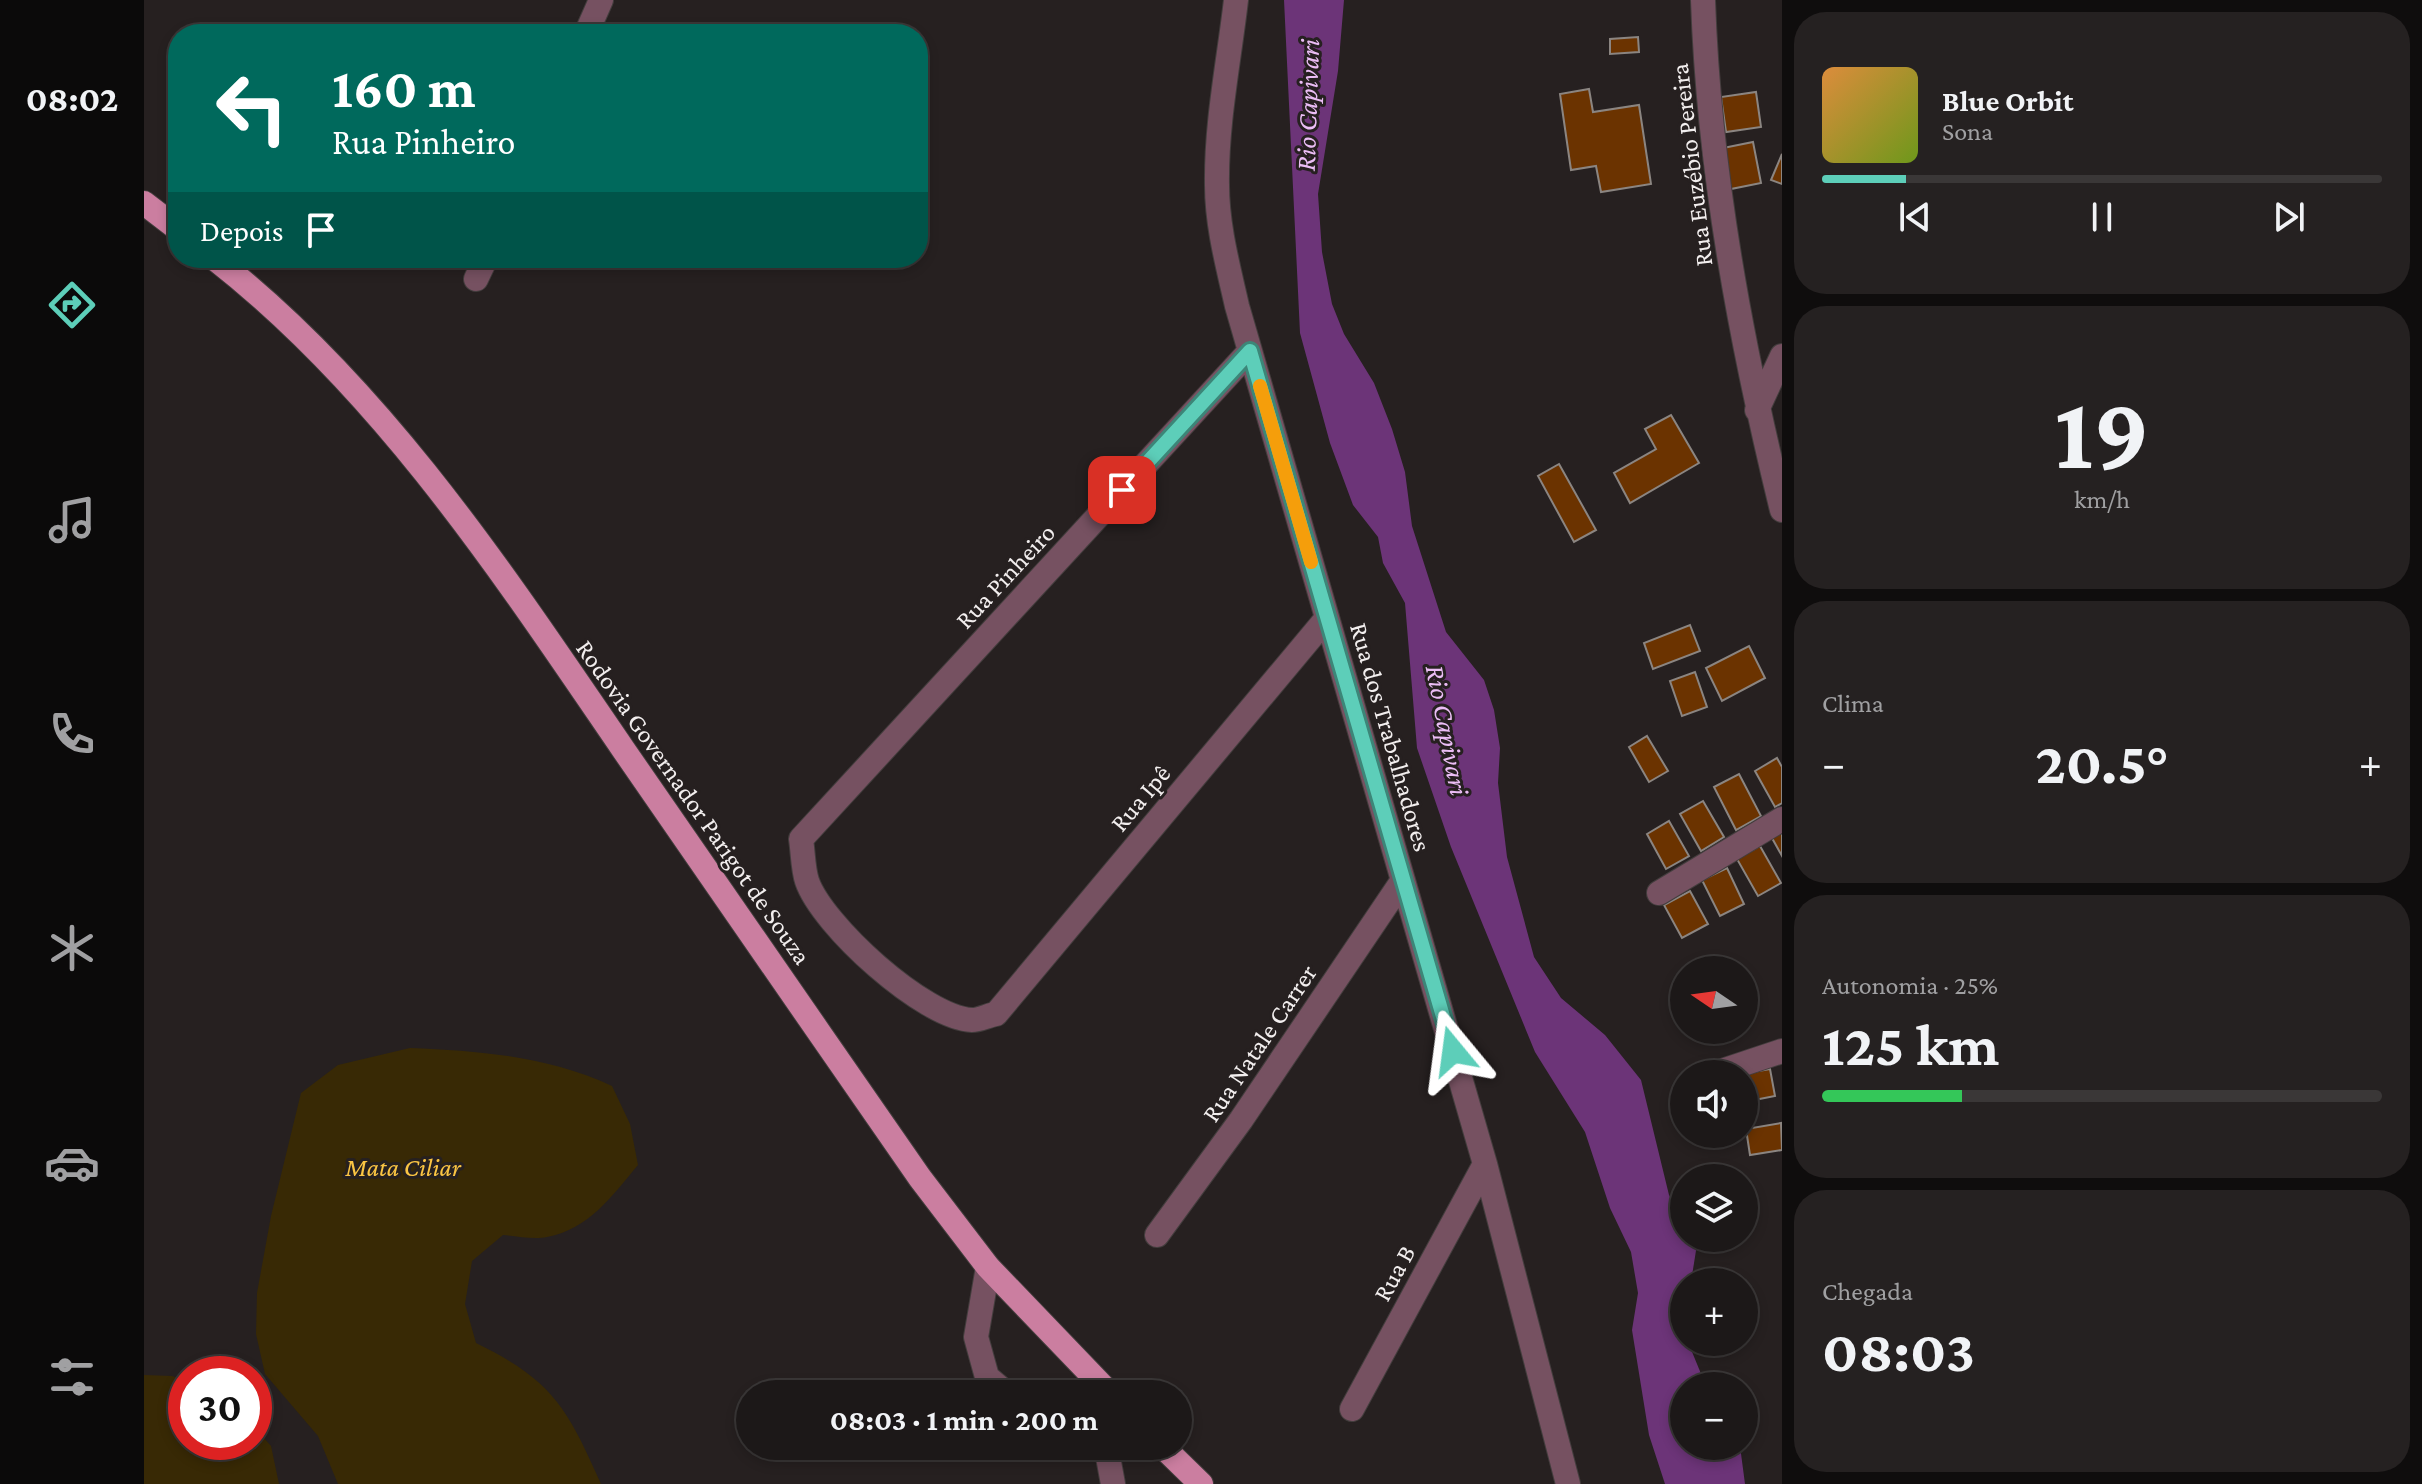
<!DOCTYPE html>
<html lang="pt">
<head>
<meta charset="utf-8">
<style>
  body { margin:0; font-family:"Crimson Pro",serif; background:#252121; color:#f1f3f6; height:100vh; display:flex; flex-direction:column; font-size:30px; white-space:nowrap }
  * { box-sizing:border-box; margin:0 }
  p { font-size:26px; color:#a0a0a2 }
  .icon { flex:none; width:44px; height:44px; fill:none; stroke:currentColor; stroke-width:2; stroke-linecap:round; stroke-linejoin:round }
  .map { position:relative; flex:1; overflow:hidden }
  .drawer { display:flex; flex-direction:column; gap:12px; padding:12px; background:#0f0d0d; width:640px }
  .drawer>* { flex:none }
  .guide { position:absolute; left:24px; top:24px; width:760px; height:244px; border-radius:32px; box-shadow:0 4px 12px #0003,0 0 0 2px #3a3737; background:#00695c; color:#fff; overflow:hidden }
  .needle { width:52px; rotate:283deg }
  .buttons { position:absolute; left:1526px; top:956px; display:grid; gap:16px }
  .buttons a { display:grid; place-items:center; width:88px; height:88px; border-radius:50%; background:#1c1818; box-shadow:0 4px 12px #0003,0 0 0 2px #3a3737; font-size:40px }
  .speed { position:absolute; left:24px; top:1356px; display:flex; gap:16px; font-size:40px; font-weight:700; text-align:center }
  .speed>* { display:grid; place-content:center; width:104px; height:104px; border-radius:50%; background:#1c1818; box-shadow:0 4px 12px #0003,0 0 0 2px #3a3737; line-height:1 }
  .speed .limit { border:12px solid #d22; background:#fff; color:#111 }
  .pin { position:absolute; display:grid; place-items:center; width:68px; height:68px; color:#fff; margin:-34px; border-radius:16px; box-shadow:0 4px 12px #0006 }
  .me { position:absolute; width:88px; margin:-44px; rotate:344deg; stroke-linejoin:round; filter:drop-shadow(0 0 6px #0008) }
  .turn { display:flex; align-items:center; gap:28px; height:168px; padding:0 32px; font-size:36px }
  .turn .icon { width:104px; height:104px; stroke-width:2.5 }
  .turn b { display:block; font-size:56px; line-height:68px }
  .then { display:flex; align-items:center; height:76px; padding:0 32px; background:#0003; gap:16px; font-size:30px }
  .big { font-size:60px; font-weight:700; line-height:1.1 }
  .drawer .card { flex:1; display:flex; flex-direction:column; justify-content:center; gap:12px; min-width:0; padding:0 28px; border-radius:32px; background:#252121 }
  .drawer .dial { align-items:center; gap:0 }
  .dial b { font-size:104px; line-height:1 }
  .song { display:flex; align-items:center; gap:24px }
  .cover { width:96px; height:96px; border-radius:12px; background:linear-gradient(135deg,hsl(30 70% 55%),hsl(80 70% 35%)) }
  .played { height:8px; border-radius:4px; background:linear-gradient(90deg,#5dceb9 15%,#3a3737 15%) }
  .keys { display:flex; justify-content:space-around; direction:ltr }
  .heat { display:flex; justify-content:space-between; align-items:center; font-size:44px; direction:ltr }
  .charge { height:12px; border-radius:6px; background:linear-gradient(90deg,#34c759 25%,#3a3737 0) }
  .trip { position:absolute; left:592px; top:1380px; width:456px; height:80px; border-radius:40px; background:#1c1818; box-shadow:0 4px 12px #0003,0 0 0 2px #3a3737; font-weight:700; line-height:80px; text-align:center }
  main { display:flex; flex:1; min-height:0 }
  .tabs { display:flex; flex-direction:column; width:144px; justify-content:space-around; align-items:center; background:#0b0a0a; color:#a0a0a2 }
  .tabs .icon { width:56px; height:56px }
  .tabs .active { color:#5dceb9 }
  .tabs b { font-size:36px; color:#f1f3f6 }
  .map>svg:first-child { display:block }
</style>
</head>
<body>
<main>
<nav class="tabs">
<b>08:02</b>
<svg class="icon active" aria-label="directions" viewBox="0 0 24 24"><path d="M12 3l9 9-9 9-9-9zM9 14v-3h6M13 9l2 2-2 2"/></svg>
<svg class="icon" aria-label="music" viewBox="0 0 24 24"><path d="M9 18V5l10-2v13"/><circle cx="6" cy="18" r="3"/><circle cx="16" cy="16" r="3"/></svg>
<svg class="icon" aria-label="phone" viewBox="0 0 24 24"><path d="M5 4h4l2 5-3 2q2 4 5 5l2-3 5 2v4C11 20 4 13 5 4z"/></svg>
<svg class="icon" aria-label="climate" viewBox="0 0 24 24"><path d="M12 3v18M4 7l16 10M4 17L20 7"/></svg>
<svg class="icon" aria-label="car" viewBox="0 0 24 24"><path d="M5 17H2v-5l4-1 3-4h7l3 4 3 1v5h-3M9 17h6M6 11h13"/><circle cx="7" cy="17" r="2"/><circle cx="17" cy="17" r="2"/></svg>
<svg class="icon" aria-label="filters" viewBox="0 0 24 24"><path d="M4 7h16M4 17h16"/><circle cx="9" cy="7" r="2"/><circle cx="15" cy="17" r="2"/></svg>
</nav>
<div class="map">
<svg width="1638" height="1484" viewBox="0 0 1638 1484">
  <rect width="100%" height="100%" fill="#262020"/>
  <!-- green -->
  <path fill="#382905" d="M266,1048C337,1051 403,1056 468,1086L486,1124L494,1165C468,1196 445,1229 403,1237C390,1240 373,1236 359,1235L328,1261L321,1304L332,1343C408,1380 423,1407 457,1484H194L174,1436L121,1374L112,1334L113,1293L127,1216L157,1093L194,1065Z
    M0,1375L28,1376L42,1381V1442H110V1427L127,1446L135,1484H0Z"/>
  <!-- water -->
  <path fill="#6c3478" d="M1140,0H1200L1194,71L1174,194L1178,252L1188,304L1200,334L1230,383L1248,429L1261,472L1268,526L1302,632L1340,680L1350,710L1356,748L1354,783L1363,857L1390,957L1417,998L1461,1035L1497,1080L1525,1195L1536,1216H1540V1238H1554L1547,1282H1540V1342H1544L1562,1386H1540V1446H1596L1601,1484H1521L1505,1435L1488,1330L1494,1293L1487,1252L1466,1208L1441,1132L1391,1052L1307,847L1273,748L1261,603L1239,563L1234,537L1209,505L1186,443L1156,333Z"/>
  <!-- building -->
  <path fill="#6b3300" stroke="#8b8581" stroke-width="2" d="M1494,37L1495,52L1466,54V39Z
    M1445,89L1449,112L1495,105L1507,184L1457,192L1452,166L1427,170L1416,94Z
    M1612,92L1617,127L1582,132L1577,97Z
    M1609,142L1617,183L1587,189L1579,148Z
    M1638,154V184L1627,180Z
    M1527,415L1555,463L1486,503L1470,473L1512,449L1501,429Z
    M1415,464L1452,530L1430,542L1394,476Z
    M1546,625L1556,651L1509,669L1500,643Z
    M1605,646L1621,678L1578,701L1562,668Z
    M1551,672L1563,707L1538,716L1526,681Z
    M1503,736L1524,771L1505,782L1485,747Z
    M1633,758L1638,767V803L1631,807L1611,771Z
    M1595,774L1617,816L1592,830L1570,787Z
    M1559,801L1580,837L1557,851L1536,814Z
    M1525,821L1545,856L1522,869L1503,834Z
    M1638,832V856L1628,838Z
    M1616,846L1637,883L1614,896L1593,859Z
    M1583,868L1600,904L1576,916L1558,880Z
    M1546,891L1564,924L1538,938L1520,905Z
    M1626,1069L1631,1096L1600,1102L1597,1074Z
    M1637,1123L1638,1150L1606,1155L1602,1129Z"/>
  <g fill="none" stroke-linecap="round" stroke-linejoin="round">
    <!-- minor casing -->
    <g stroke="#433d3d" stroke-width="26">
      <path id="minor" d="M1092,0C1085,61 1072,123 1073,185C1073,226 1084,266 1093,306L1341,1164L1424,1484
        M1559,0C1565,173 1597,343 1638,510
        M442,34L457,0
        M332,279L342,258
        M1106,351L657,839C659,852 659,869 663,881C678,925 780,1018 828,1020C835,1020 845,1015 852,1014L1183,618
        M1613,410L1638,356
        M1515,893L1638,819
        M1569,1074L1638,1051
        M1013,1235L1097,1120L1259,880
        M844,1267L832,1337L843,1377L863,1394
        M1208,1409L1341,1164
        M962,1446L969,1484"/>
    </g>
    <!-- major casing -->
    <g stroke="#433d3d" stroke-width="26">
      <path id="major" d="M0,203L34,229
        M70,258C239,390 360,575 479,749C578,893 677,1035 776,1178L844,1267L966,1394
        M1018,1446L1057,1484"/>
    </g>
    <!-- minor -->
    <use href="#minor" stroke="#765161" stroke-width="24"/>
    <!-- major -->
    <use href="#major" stroke="#cb7ea0" stroke-width="24"/>
  </g>
  <g fill="none" stroke-linecap="round" stroke-linejoin="round">
    <!-- route casing -->
    <g stroke="#3c8678" stroke-width="20">
      <path id="route" d="M978,490L1106,351L1309,1051"/>
    </g>
    <!-- route -->
    <use href="#route" stroke="#5dceb9" stroke-width="14"/>
    <!-- slow -->
    <path stroke="#f59e0b" stroke-width="14" d="M1116,386L1167,562"/>
  </g>
  <g text-anchor="middle" stroke-width="6" stroke-linejoin="round" paint-order="stroke">
    <!-- street labels -->
    <g font-size="26" fill="#f2eeee" stroke="#262020">
      <text transform="translate(1547 165) rotate(-97)" y="9">Rua Euzébio Pereira</text>
      <text transform="translate(861 576) rotate(-47)" y="9">Rua Pinheiro</text>
      <text transform="translate(1247 737) rotate(74)" y="9">Rua dos Trabalhadores</text>
      <text transform="translate(996 798) rotate(-50)" y="9">Rua Ipê</text>
      <text transform="translate(550 802) rotate(55)" y="9">Rodovia Governador Parigot de Souza</text>
      <text transform="translate(1115 1043) rotate(-56)" y="9">Rua Natale Carrer</text>
      <text transform="translate(1250 1273) rotate(-61)" y="9">Rua B</text>
    </g>
    <!-- park labels -->
    <g font-size="26" font-style="italic" fill="#fbc543" stroke="#262020">
      <text x="259" y="1176">Mata Ciliar</text>
    </g>
    <!-- water labels -->
    <g font-size="28" font-style="italic" fill="#ebbdf5" stroke="#262020">
      <text transform="translate(1163 105) rotate(-88)" y="10">Rio Capivari</text>
      <text transform="translate(1304 730) rotate(79)" y="10">Rio Capivari</text>
    </g>
  </g>
</svg>
<div class="buttons">
<a><svg class="needle" viewBox="-14 -14 28 28"><path d="M0-13l5 13h-10z" fill="#e53935"/><path d="M0 13l5-13h-10z" fill="#a0a0a2"/></svg></a>
<a><svg class="icon" aria-label="sound" viewBox="0 0 24 24"><path d="M4 9h4l5-4v14l-5-4H4zM17 9q2 3 0 6"/></svg></a>
<a><svg class="icon" aria-label="layers" viewBox="0 0 24 24"><path d="M12 4l9 5-9 5-9-5zM3 14l9 5 9-5"/></svg></a>
<a>+</a>
<a>−</a>
</div>
<div class="speed"><div class="limit">30</div></div>
<div class="pin" style="left:978px;top:490px;background:#d93025"><svg class="icon" aria-label="arrive" viewBox="0 0 24 24"><path d="M6 21V4h12l-3 4 3 4H6"/></svg></div>
<svg class="me" style="left:1309px;top:1051px" viewBox="-20 -20 40 40"><path d="M0-17L14 15 0 8-14 15z" fill="#5dceb9" stroke="#fff" stroke-width="4"/></svg>
<div class="trip">08:03 · 1 min · 200 m</div>
<div class="guide">
<div class="turn"><svg class="icon" aria-label="left" viewBox="0 0 24 24"><path d="M17 20v-9H6M10 6l-5 5 5 5"/></svg><div><b>160 m</b>Rua Pinheiro</div></div>
<div class="then">Depois<svg class="icon" aria-label="arrive" viewBox="0 0 24 24"><path d="M6 21V4h12l-3 4 3 4H6"/></svg></div>
</div>
</div>
<section class="drawer">
<div class="card">
<div class="song"><i class="cover"></i><div><b>Blue Orbit</b><p>Sona</p></div></div>
<div class="played"></div>
<div class="keys"><svg class="icon" aria-label="previous" viewBox="0 0 24 24"><path d="M18 5L8 12l10 7zM5 5v14"/></svg><svg class="icon" aria-label="pause" viewBox="0 0 24 24"><path d="M8 5v14M16 5v14"/></svg><svg class="icon" aria-label="next" viewBox="0 0 24 24"><path d="M6 5l10 7-10 7zM19 5v14"/></svg></div>
</div>
<div class="card dial"><b>19</b><p>km/h</p></div>
<div class="card"><p>Clima</p>
<div class="heat"><a>−</a><b class="big">20.5°</b><a>+</a></div>
</div>
<div class="card"><p>Autonomia · 25%</p><b class="big">125 km</b><div class="charge"></div></div>
<div class="card"><p>Chegada</p><b class="big">08:03</b></div>
</section>
</main>
</body>
</html>
